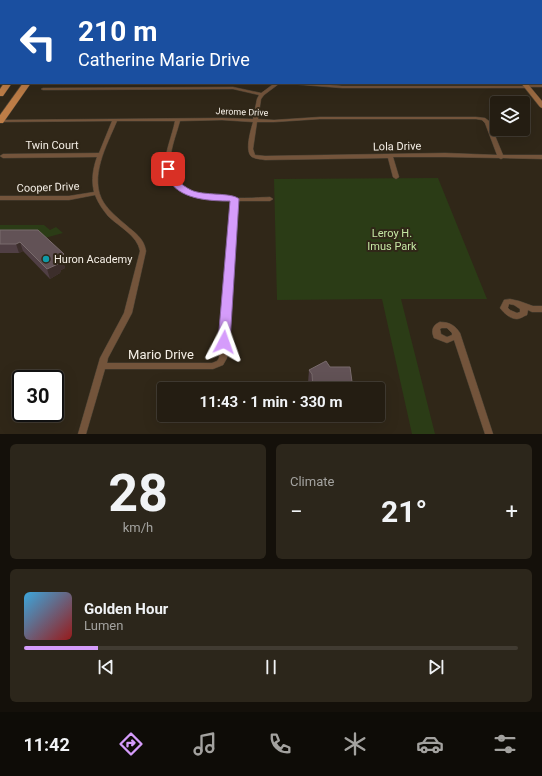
<!DOCTYPE html>
<html lang="en">
<head>
<meta charset="utf-8">
<style>
  body { margin:0; font-family:Roboto,sans-serif; background:#2c261b; color:#f1f3f6; height:100vh; display:flex; flex-direction:column; font-size:15px; white-space:nowrap }
  * { box-sizing:border-box; margin:0 }
  p { font-size:13px; color:#a3a29f }
  .icon { flex:none; width:22px; height:22px; fill:none; stroke:currentColor; stroke-width:2; stroke-linecap:round; stroke-linejoin:round }
  .map { position:relative; height:434px; overflow:hidden }
  .drawer { display:flex; flex-direction:column; gap:10px; padding:10px; background:#14100a; flex:1 }
  .drawer>* { flex:none }
  .top-card { position:absolute; left:0px; top:0px; width:542px; height:84px; box-shadow:0 4px 16px #0002,0 0 0 1px #413b32; background:#1a4fa0; color:#fff; overflow:hidden }
  .controls { position:absolute; left:490px; top:96px; display:grid; gap:8px }
  .controls a { display:grid; place-items:center; width:40px; height:40px; border-radius:4px; background:#241d12; box-shadow:0 4px 16px #0002,0 0 0 1px #413b32; font-size:20px }
  .speed { position:absolute; left:12px; top:370px; display:flex; gap:8px; font-size:20px; font-weight:700; text-align:center }
  .speed>* { display:grid; place-content:center; width:52px; height:52px; border-radius:50%; background:#241d12; box-shadow:0 4px 16px #0002,0 0 0 1px #413b32; line-height:1 }
  .speed .limit { border:2px solid #111; border-radius:6px; background:#fff; color:#111 }
  .pin { position:absolute; display:grid; place-items:center; width:34px; height:34px; color:#fff; margin:-17px; border-radius:8px; box-shadow:0 2px 6px #0006 }
  .me { position:absolute; width:44px; margin:-22px; rotate:4deg; stroke-linejoin:round; filter:drop-shadow(0 0 3px #0008) }
  .turn { display:flex; align-items:center; gap:14px; height:84px; padding:0 12px; font-size:18px }
  .turn .icon { width:52px; height:52px; stroke-width:2.5 }
  .turn b { display:block; font-size:28px; line-height:34px }
  .big { font-size:30px; font-weight:700; line-height:1.1 }
  .drawer .tile { flex:1; display:flex; flex-direction:column; justify-content:center; gap:6px; min-width:0; padding:0 14px; border-radius:6px; background:#2c261b }
  .drawer .dial { align-items:center; gap:0 }
  .dial b { font-size:52px; line-height:1 }
  .song { display:flex; align-items:center; gap:12px }
  .cover { width:48px; height:48px; border-radius:6px; background:linear-gradient(135deg,hsl(200 70% 55%),hsl(0 70% 35%)) }
  .played { height:4px; border-radius:2px; background:linear-gradient(90deg,#d59cfb 15%,#413b32 15%) }
  .keys { display:flex; justify-content:space-around; direction:ltr }
  .heat { display:flex; justify-content:space-between; align-items:center; font-size:22px; direction:ltr }
  .drawer .tiles { flex:1; display:grid; gap:10px; grid-template-columns:1fr 1fr }
  .tile:last-child { grid-column:span 2 }
  .trip { position:absolute; left:157px; top:382px; width:228px; height:40px; border-radius:4px; background:#241d12; box-shadow:0 4px 16px #0002,0 0 0 1px #413b32; font-weight:700; line-height:40px; text-align:center }
  .tabs { display:flex; height:64px; justify-content:space-around; align-items:center; background:#0e0c07; color:#a3a29f }
  .tabs .icon { width:28px; height:28px }
  .tabs .on { color:#d59cfb }
  .tabs b { font-size:18px; color:#f1f3f6 }
  .map>svg:first-child { display:block }
</style>
</head>
<body>
<div class="map">
<svg width="542" height="434" viewBox="0 0 542 434">
  <rect width="100%" height="100%" fill="#302718"/>
  <!-- green -->
  <path fill="#2b3c16" d="M438,178L487,299H401L435,434H412L382,299L277,300L274,179Z
    M0,225H44L50,230L56,227L63,233L41,239L0,240Z"/>
  <g fill="none" stroke-linecap="round" stroke-linejoin="round">
    <!-- street casing -->
    <g stroke="#4c4335" stroke-width="1">
      <path id="street" d="M133,0H137L138,1H134Z
        M242,0H246V1H242Z
        M406,0H410L411,1H407Z
        M541,3H542V6H541Z
        M0,14H1V16H0Z
        M0,37H1V39H0Z
        M0,62H1V64H0Z
        M275,83H280L264,95L261,99L258,119L274,120L320,117H476L485,118L489,121L503,155H542V159L503,158L501,159L499,158L445,157H393L399,177L396,179L393,177L388,158L265,160C261,159 255,159 252,157C244,152 251,129 253,122L222,120L180,121C176,136 168,154 171,169C175,204 245,198 270,197L273,199L270,201H238L227,358L223,365L213,369H105L86,434H78L100,358L124,313L140,251C137,235 119,227 108,216C103,210 98,203 95,195L69,200H0V196H69L94,192C91,180 93,168 97,157L3,158L0,156L3,154L99,153L112,121L0,122V120L222,118L253,119L257,99L259,95L233,89L43,90L41,89L43,88L233,87L261,93ZM320,119H476L482,120L485,123L497,155L445,153L265,156L255,155L253,149L257,122H274ZM117,121H175C172,136 165,151 165,166C165,197 209,201 232,201L219,358L217,361L212,363H107L108,358L132,313L146,251C144,238 135,233 126,225C118,218 110,212 104,203C88,178 107,145 117,121Z
        M289,83H307L342,86H524L526,85H542V87H529L527,88H342L291,84Z
        M510,299L519,301L533,306H542V312H532L528,310L527,315C524,316 520,319 517,319C510,319 504,313 500,308L504,300ZM509,304L514,305L520,309V312L517,313L510,310L508,308Z
        M440,322C449,322 455,325 460,333L493,434H485L454,340L447,343L434,338C431,331 432,325 440,322ZM442,328H447L452,333V335L447,337L441,334L440,329Z"/>
    </g>
    <!-- secondary casing -->
    <g stroke="#4c4335" stroke-width="1">
      <path id="secondary" d="M457,0H462V1H457Z
        M521,83H527L542,101V108L540,107Z"/>
    </g>
    <!-- primary casing -->
    <g stroke="#4c4335" stroke-width="1">
      <path id="primary" d="M68,0H74V1H68Z
        M83,0H89L82,1Z
        M4,83H12L3,96H0V89Z
        M23,83H31L3,123H0V115Z"/>
    </g>
    <!-- street -->
    <use href="#street" fill="#73543b" fill-rule="evenodd"/>
    <!-- secondary -->
    <use href="#secondary" fill="#9d6b42" fill-rule="evenodd"/>
    <!-- primary -->
    <use href="#primary" fill="#bd7d47" fill-rule="evenodd"/>
  </g>
  <!-- wall -->
  <path fill="#503f44" d="M0,230L66,264L64,265L65,268L61,270L60,273L50,279L23,251L19,253H0Z
    M330,367L353,389H311V387L308,383L309,370Z"/>
  <!-- shaded-wall -->
  <path fill="#3c2e2b" d="M20,242L23,251L19,253L16,244Z
    M64,254L66,264L64,265L65,268L61,270L60,273L50,279L47,269L58,260L60,256Z"/>
  <!-- building -->
  <path fill="#625256" stroke="#796b6c" d="M0,230H38L64,254L60,256L62,258L58,260V264L47,269L20,242L16,244H0Z
    M326,361L330,367H350L353,389H313L312,374L309,370Z"/>
  <!-- route -->
  <path fill="#d59cfb" stroke="#8a65a3" d="M168,166C175,168 174,176 178,181C181,184 187,188 191,190C203,196 232,192 239,199L230,342L228,345H220L218,342L230,201C212,201 183,200 171,183C168,179 166,173 164,169Z"/>
  <!-- markers -->
  <circle fill="#0f9aa8" stroke="#302718" stroke-width="1.5" cx="46" cy="259" r="4"/>
  <g text-anchor="middle" stroke-width="4" stroke-linejoin="round" paint-order="stroke">
    <!-- far-street labels -->
    <g font-size="9" fill="#f5efe6" stroke="#302718">
      <text transform="translate(242 112) rotate(2)" y="3">Jerome Drive</text>
    </g>
    <!-- street labels -->
    <g font-size="11" fill="#f5efe6" stroke="#302718">
      <text x="52" y="149">Twin Court</text>
      <text transform="translate(397 146) rotate(-1)" y="4">Lola Drive</text>
      <text transform="translate(48 187) rotate(-2)" y="4">Cooper Drive</text>
    </g>
    <!-- park labels -->
    <g font-size="11" fill="#c4e6a3" stroke="#302718">
      <text x="392" y="237">Leroy H.<tspan x="392" dy="13">Imus Park</tspan></text>
    </g>
    <!-- poi labels -->
    <g font-size="11" fill="#f5efe6" stroke="#302718" text-anchor="start">
      <text x="54" y="263">Huron Academy</text>
    </g>
    <!-- near-street labels -->
    <g font-size="13" fill="#f5efe6" stroke="#302718">
      <text x="161" y="359">Mario Drive</text>
    </g>
  </g>
</svg>
<div class="controls">
<a><svg class="icon" aria-label="layers" viewBox="0 0 24 24"><path d="M12 4l9 5-9 5-9-5zM3 14l9 5 9-5"/></svg></a>
</div>
<div class="speed"><div class="limit">30</div></div>
<div class="pin" style="left:168px;top:169px;background:#d93025"><svg class="icon" aria-label="arrive" viewBox="0 0 24 24"><path d="M6 21V4h12l-3 4 3 4H6"/></svg></div>
<svg class="me" style="left:224px;top:342px" viewBox="-20 -20 40 40"><path d="M0-17L14 15 0 8-14 15z" fill="#d59cfb" stroke="#fff" stroke-width="4"/></svg>
<div class="trip">11:43 · 1 min · 330 m</div>
<div class="top-card">
<div class="turn"><svg class="icon" aria-label="left" viewBox="0 0 24 24"><path d="M17 20v-9H6M10 6l-5 5 5 5"/></svg><div><b>210 m</b>Catherine Marie Drive</div></div>
</div>
</div>
<section class="drawer">
<div class="tiles">
<div class="tile dial"><b>28</b><p>km/h</p></div>
<div class="tile"><p>Climate</p>
<div class="heat"><a>−</a><b class="big">21°</b><a>+</a></div>
</div>
<div class="tile">
<div class="song"><i class="cover"></i><div><b>Golden Hour</b><p>Lumen</p></div></div>
<div class="played"></div>
<div class="keys"><svg class="icon" aria-label="previous" viewBox="0 0 24 24"><path d="M18 5L8 12l10 7zM5 5v14"/></svg><svg class="icon" aria-label="pause" viewBox="0 0 24 24"><path d="M8 5v14M16 5v14"/></svg><svg class="icon" aria-label="next" viewBox="0 0 24 24"><path d="M6 5l10 7-10 7zM19 5v14"/></svg></div>
</div>
</div>
</section>
<nav class="tabs">
<b>11:42</b>
<svg class="icon on" aria-label="directions" viewBox="0 0 24 24"><path d="M12 3l9 9-9 9-9-9zM9 14v-3h6M13 9l2 2-2 2"/></svg>
<svg class="icon" aria-label="music" viewBox="0 0 24 24"><path d="M9 18V5l10-2v13"/><circle cx="6" cy="18" r="3"/><circle cx="16" cy="16" r="3"/></svg>
<svg class="icon" aria-label="phone" viewBox="0 0 24 24"><path d="M5 4h4l2 5-3 2q2 4 5 5l2-3 5 2v4C11 20 4 13 5 4z"/></svg>
<svg class="icon" aria-label="climate" viewBox="0 0 24 24"><path d="M12 3v18M4 7l16 10M4 17L20 7"/></svg>
<svg class="icon" aria-label="car" viewBox="0 0 24 24"><path d="M5 17H2v-5l4-1 3-4h7l3 4 3 1v5h-3M9 17h6M6 11h13"/><circle cx="7" cy="17" r="2"/><circle cx="17" cy="17" r="2"/></svg>
<svg class="icon" aria-label="filters" viewBox="0 0 24 24"><path d="M4 7h16M4 17h16"/><circle cx="9" cy="7" r="2"/><circle cx="15" cy="17" r="2"/></svg>
</nav>
</body>
</html>
